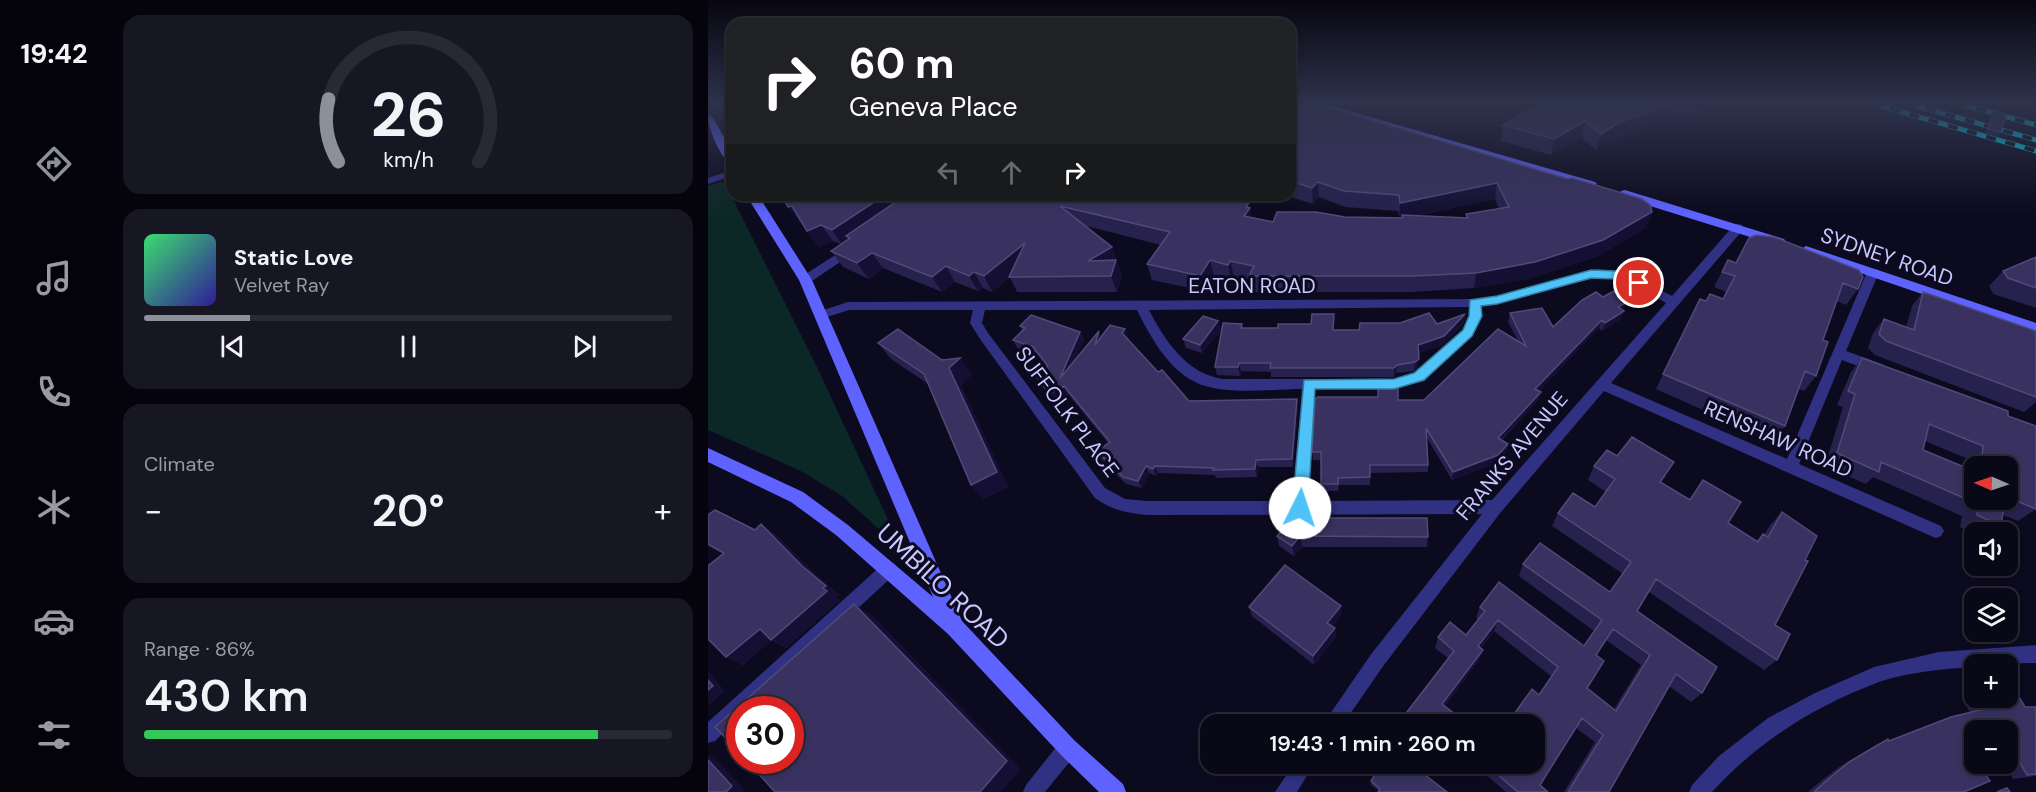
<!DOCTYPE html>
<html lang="en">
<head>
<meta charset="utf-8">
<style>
  body { margin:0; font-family:"DM Sans",sans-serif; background:#171623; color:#f1f3f6; height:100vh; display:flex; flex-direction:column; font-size:22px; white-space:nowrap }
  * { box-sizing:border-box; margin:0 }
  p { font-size:20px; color:#999aa1 }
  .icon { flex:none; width:33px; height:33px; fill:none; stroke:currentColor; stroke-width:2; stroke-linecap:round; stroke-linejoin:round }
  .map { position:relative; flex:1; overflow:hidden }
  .panel { display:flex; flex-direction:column; gap:15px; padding:15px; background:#05040c; width:600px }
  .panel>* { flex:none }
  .hud { position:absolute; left:18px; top:18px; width:570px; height:183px; border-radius:18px; box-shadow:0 3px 9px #0003,0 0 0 2px #292935; background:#202124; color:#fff; overflow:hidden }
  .needle { width:39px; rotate:272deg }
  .buttons { position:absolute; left:1256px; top:456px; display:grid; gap:12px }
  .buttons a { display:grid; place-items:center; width:54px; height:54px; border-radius:12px; background:#090816; box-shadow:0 3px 9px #0003,0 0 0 2px #292935; font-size:30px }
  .speed { position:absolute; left:18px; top:696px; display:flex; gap:12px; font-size:30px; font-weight:700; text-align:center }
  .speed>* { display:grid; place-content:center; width:78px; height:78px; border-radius:50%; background:#090816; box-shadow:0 3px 9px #0003,0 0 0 2px #292935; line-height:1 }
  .speed .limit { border:9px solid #d22; background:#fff; color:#111 }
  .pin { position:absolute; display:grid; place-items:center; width:51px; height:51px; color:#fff; margin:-26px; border:3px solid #fff; border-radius:50%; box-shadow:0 2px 6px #0007 }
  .me { position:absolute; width:66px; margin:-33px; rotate:4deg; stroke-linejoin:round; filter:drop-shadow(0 0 4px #0008) }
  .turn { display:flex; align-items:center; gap:21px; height:126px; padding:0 24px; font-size:27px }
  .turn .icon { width:78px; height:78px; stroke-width:2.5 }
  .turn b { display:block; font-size:42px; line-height:51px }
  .lanes { display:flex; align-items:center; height:57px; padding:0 24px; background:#0003; justify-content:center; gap:30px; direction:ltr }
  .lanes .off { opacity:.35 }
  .big { font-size:45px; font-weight:600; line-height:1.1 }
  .panel .card { flex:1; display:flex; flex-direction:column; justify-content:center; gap:9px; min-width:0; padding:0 21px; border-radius:18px; background:#171623 }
  .panel .dial { align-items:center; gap:0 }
  .dial svg { height:156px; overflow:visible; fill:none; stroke:#292935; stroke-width:7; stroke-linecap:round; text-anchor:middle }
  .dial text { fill:#f1f3f6; stroke:none }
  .song { display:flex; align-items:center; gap:18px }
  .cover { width:72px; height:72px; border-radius:9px; background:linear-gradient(135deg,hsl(140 70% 55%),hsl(250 70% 35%)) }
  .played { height:6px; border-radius:3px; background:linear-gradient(90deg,#8c9099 20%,#292935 20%) }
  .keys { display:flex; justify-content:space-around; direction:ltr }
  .heat { display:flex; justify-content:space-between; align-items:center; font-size:33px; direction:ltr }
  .charge { height:9px; border-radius:4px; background:linear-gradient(90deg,#34c759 86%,#292935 0) }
  .trip { position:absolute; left:492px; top:714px; width:345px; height:60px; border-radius:18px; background:#090816; box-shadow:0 3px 9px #0003,0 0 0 2px #292935; font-weight:600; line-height:60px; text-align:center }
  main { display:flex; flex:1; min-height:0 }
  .dock { display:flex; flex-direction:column; width:108px; justify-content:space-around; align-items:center; background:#040309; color:#999aa1 }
  .dock .icon { width:42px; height:42px }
  .dock .current { color:#8c9099 }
  .dock b { font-size:27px; color:#f1f3f6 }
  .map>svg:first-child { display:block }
</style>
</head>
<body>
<main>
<nav class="dock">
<b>19:42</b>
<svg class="icon current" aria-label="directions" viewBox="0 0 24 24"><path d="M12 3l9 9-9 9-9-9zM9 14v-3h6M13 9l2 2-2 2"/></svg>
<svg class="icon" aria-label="music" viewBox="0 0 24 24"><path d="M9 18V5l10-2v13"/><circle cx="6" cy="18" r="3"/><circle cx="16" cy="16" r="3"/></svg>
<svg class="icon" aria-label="phone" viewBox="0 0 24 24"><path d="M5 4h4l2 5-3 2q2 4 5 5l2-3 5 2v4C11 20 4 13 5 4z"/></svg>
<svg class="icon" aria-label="climate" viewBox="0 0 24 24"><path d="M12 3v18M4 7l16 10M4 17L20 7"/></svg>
<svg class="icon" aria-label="car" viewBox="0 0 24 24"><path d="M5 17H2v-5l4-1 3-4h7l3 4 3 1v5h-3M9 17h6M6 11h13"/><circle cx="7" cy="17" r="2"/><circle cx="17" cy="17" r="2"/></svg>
<svg class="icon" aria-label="filters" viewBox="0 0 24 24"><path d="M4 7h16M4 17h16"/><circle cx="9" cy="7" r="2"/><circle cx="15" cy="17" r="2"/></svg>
</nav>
<section class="panel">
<div class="card dial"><svg viewBox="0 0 100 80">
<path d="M14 69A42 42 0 1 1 86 69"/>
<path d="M14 69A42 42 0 0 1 9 37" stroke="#8c9099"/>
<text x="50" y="56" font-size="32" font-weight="700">26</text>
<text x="50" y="72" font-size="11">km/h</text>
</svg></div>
<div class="card">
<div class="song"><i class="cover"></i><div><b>Static Love</b><p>Velvet Ray</p></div></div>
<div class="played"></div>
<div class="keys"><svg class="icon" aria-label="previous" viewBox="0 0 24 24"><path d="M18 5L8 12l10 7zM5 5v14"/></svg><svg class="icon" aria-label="pause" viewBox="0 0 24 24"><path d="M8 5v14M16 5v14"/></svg><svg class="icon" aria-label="next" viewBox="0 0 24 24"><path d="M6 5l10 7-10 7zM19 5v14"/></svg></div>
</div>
<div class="card"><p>Climate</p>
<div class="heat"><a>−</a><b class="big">20°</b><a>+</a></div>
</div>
<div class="card"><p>Range · 86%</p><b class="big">430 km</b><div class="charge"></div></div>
</section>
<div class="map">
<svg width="1328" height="792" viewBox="0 0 1328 792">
  <rect width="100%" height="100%" fill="#0c0a1e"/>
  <!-- green -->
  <path fill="#0c2826" d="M13,182L18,185L109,367L182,524L178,530L171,529L134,496L93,471L0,430V186Z"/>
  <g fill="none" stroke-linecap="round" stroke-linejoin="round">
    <!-- street -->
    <path fill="#303182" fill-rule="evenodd" d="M24,170V176L0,184V178Z
      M1030,224L1034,225V231L903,383L1079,459L1159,272L1161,269H1169L1171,272L1138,351L1174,364L1176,368L1169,373L1134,360L1091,464L1233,526L1236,531L1233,536L1228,538L1223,536L896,391L793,512L676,665L635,724H615L664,653L774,514L439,515C419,513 404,510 387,498L272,339L262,323L265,310H141L113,319L107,315L109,312L140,302L767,299L789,296L891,269L927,276L964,296L1026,225ZM891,277L920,282L958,303L784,500L600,501L607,389H686L716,381L763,336L774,317L773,306L789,304ZM761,307L762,317L755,330L717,365L707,373L686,379H515C479,374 457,341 441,310ZM277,310H429C442,336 460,369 487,382C514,396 564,389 594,389L585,501H439L417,499L397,488L280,333L274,323Z
      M143,245L147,246V252L101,283H93L91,280L93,277Z
      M181,561L187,564L189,569L187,574L40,710H32V717L7,741L0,743V722L175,564Z
      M1328,645V663L1266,664V667C1235,669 1200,672 1171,682C1105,707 1051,741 1004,792H981L984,785L1011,756L1060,718L1107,693L1166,667L1231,652Z
      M360,739L367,741L369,748L367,755L337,792H315L318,785L353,741Z
      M586,764H606L589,792H567Z"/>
    <!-- secondary -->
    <path fill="#5e62ff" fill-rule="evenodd" d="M598,103H614L887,182L889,184L883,188L879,186Z
      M0,115L5,118L24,151V164C12,159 0,128 0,115Z
      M917,190L1076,239L1078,242L1076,245H1068L913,197V191Z
      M38,195H50L104,280L254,621L367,741L415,784L418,792H391L353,755L240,634L128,535L83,502L0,462V448L95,492L140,525L225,597L91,280Z
      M1098,246L1328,323V333L1094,253L1092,250Z"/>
    <!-- rail casing -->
    <g stroke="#00e6f2" stroke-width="5">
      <path id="rail" d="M1163,103L1328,151
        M1199,103L1328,140
        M1249,103L1328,125
        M1325,103L1328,104"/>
    </g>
    <!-- rail -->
    <use href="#rail" stroke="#0c0a1e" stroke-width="4" stroke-dasharray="10" stroke-linecap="butt"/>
  </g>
  <!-- wall -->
  <path fill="#27214e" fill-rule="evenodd" d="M582,103L944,212L938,228L890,256L823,278L766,288L704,292H544L542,280L526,276L523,280L506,276L496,291L444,280L439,264L453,245L378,226L404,247L414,276L409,292H309L302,277L284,292L275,288L270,291L247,282L234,292L175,268L161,279L135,267L123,251L133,244L125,241L111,247L93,222L92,223L73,195L483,196L484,195H537L531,201L541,202L543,218L565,222L637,217L691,218L690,211L637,207L611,197L605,204L583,197L579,201L554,195H582ZM787,199L791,209L758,214V218L707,216Z
    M691,103H710L704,106L699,103L695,105Z
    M833,103H1011L1009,108L983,113L941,126L907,139L888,150L873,137L843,155L793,141L795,125L833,104Z
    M1286,111L1293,132L1290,137L1277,133L1283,115Z
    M1041,238L1150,289L1138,305L1129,301L1115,340L1108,376L1096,391L1091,389L1077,426L1065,441L948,389L992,299L998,301L1015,299L1018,292L1006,287L1020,260L1028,263Z
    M1328,257V308L1285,294L1281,286L1295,271Z
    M1215,292L1328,331V402L1316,412L1167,355L1160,348L1165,333L1176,319L1198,327L1204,306Z
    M895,297L919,302L915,310L913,319L894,331L891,328L887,332L831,391L833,392L830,400L794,440L800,444L798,452L788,463L744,480L719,438L720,465V472L662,473V485H631L630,491H614L613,460H605L604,452L670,397L690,400H716L810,341L800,322L802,313L845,327Z
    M757,314L756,323L735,345L710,353V368L706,371L688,373L686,377H563V372L533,371L532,376L509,375L507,367L534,324L535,328H563L603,324L626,322V330H651L729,324Z
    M312,326L372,332L376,340L367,360L393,337L417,329L420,337L419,339L450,372L481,401L589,399L590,407L585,467H550L549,477L508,478L507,475L450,473L448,476L441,473L434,488L418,484L393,459L389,451L400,443L360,394L346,401L331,381L326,373L339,367L330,355L309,348L305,340L314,330Z
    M513,330L494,353L478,348L475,339Z
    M170,343L234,360L264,374L253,385L300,487L275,499L263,485L220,384L183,359Z
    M1154,358L1300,416L1328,509L1310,521L1295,515L1293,526L1284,532H1266V533L1252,527L1254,516L1165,477L1158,484L1117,466L1135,407L1129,405L1143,372ZM1217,441L1260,459L1259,468L1215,450ZM1266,466H1299V500H1266Z
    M909,456L958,476L953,482L1048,541L1055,534L1056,535L1062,525L1074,512L1067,625L1069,660L1056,670L941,592L929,611L994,693L983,702L961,686L901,792H856L887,742L868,728L832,785L840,792H798L765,764H826L831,695L844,677L786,631L773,648L771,660L737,706L760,724H702L697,721L699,712L740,658L727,648L730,637L758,635L771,620L768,618L772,607L876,646L886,631L811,576L815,564L902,592L915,574L844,526L850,513L887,507L898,492L880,480L886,466ZM898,640L933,665L906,709L879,688L888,655Z
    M0,515L47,530L67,534L108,575L131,595L128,597L132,600L78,648L63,640L35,665L18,657L15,554L0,546Z
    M569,536L720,537L719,547H594L586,556L571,546Z
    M541,607L633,615L624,627L627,628L628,637L606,665L544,616Z
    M1271,701L1317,707H1328V776L1305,779L1296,764H1299V730L1266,764H1282L1272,766L1256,792H1100L1108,785L1131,767L1169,744L1180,739L1181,741L1262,713L1259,707Z
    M703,764L671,791L663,785V781Z"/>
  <!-- shaded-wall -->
  <path fill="#151033" d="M968,103H1011L1009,108L983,113L941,126L907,139L888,150L893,134L912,122L946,110Z
    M877,121L873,137L843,155L846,139Z
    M0,167L3,174L0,175Z
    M610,182L611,197L605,204L604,188Z
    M789,183L787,199L695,218L694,215V218L691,219L692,203Z
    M582,187L583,197L579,201L578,195H582Z
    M177,195H210L142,238L138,236L142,241L135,246L124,230Z
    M519,195H537L518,214L515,199Z
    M541,202L544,223L536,216L538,207Z
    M84,206L96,221L92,223L80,207Z
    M944,212L938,228L890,256L823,278L766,288L768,273Z
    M113,225L125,241L111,247L99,231Z
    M317,243L324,258L284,292L276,276Z
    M404,247L414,276L409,292L403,276L380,261Z
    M164,253L175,268L161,279L149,263Z
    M502,260L506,276L496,291L492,276Z
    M522,261L526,276L523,280L520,265Z
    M238,266L247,282L234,292L224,277Z
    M266,272L275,288L270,291L261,276Z
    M919,302L916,310L907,315L910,307Z
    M916,311L913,319L894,331L897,323Z
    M757,314L756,323L735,345L709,354L710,345Z
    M894,320L891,328L825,397L827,389Z
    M510,321L513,330L494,353L492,345Z
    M417,329L420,337L417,341L414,333Z
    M391,331L395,339L387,345Z
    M372,332L376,340L356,386L352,378Z
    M252,358L264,374L253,385L300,487L275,499L263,485L241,368Z
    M711,359L710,368L706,371L707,362Z
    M531,363L533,371L532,376L530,367Z
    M689,365L688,373L686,377V368Z
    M356,386L360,394L346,401L341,394Z
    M833,392L830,400L788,445L790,438Z
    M589,399L590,407L585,467L584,459Z
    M800,444L798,452L788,463L744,480L745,472Z
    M548,460L550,467L549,477L547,469Z
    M438,466L441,473L434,488L430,481Z
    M447,466L450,473L448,476L445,469Z
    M53,524L67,534L108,575L131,595L128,597L132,600L78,648L63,640L35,665L18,657L52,629L115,588Z
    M592,536L594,547L586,556L584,546Z
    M146,604L164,615L313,769L293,792H272Z
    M633,606V615L620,632L619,623Z
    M790,620L786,631L766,656L770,646Z
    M627,628L628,637L606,665L605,656Z
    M775,650L771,660L732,712L734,704Z
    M0,673H2L17,691L0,706Z
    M0,755L6,757L37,790L35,792H18L0,760Z"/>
  <!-- building -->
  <path fill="#393261" stroke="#504a7a" stroke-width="1.5" fill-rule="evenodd" d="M582,103H594L616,109L618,107L860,179L864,178L934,199L942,205L944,212L895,240L827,262L768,273L705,276H541L546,266L522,261L520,265L502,260L492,276L439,264L462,232L352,206L404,247L380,261L408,260L403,276L301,277L317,243L276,276L266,272L261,276L238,266L224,277L164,253L149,263L123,251L142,238L138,236L198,195H479L483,196L484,195H519L515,199L541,202L538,207L542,208L536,216L565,222L569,212H608L637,217L695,218L694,215L760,218L758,214L801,207L789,183L692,203L691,195L636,191L610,182L604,188L582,181Z
    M835,103H968L946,110L912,122L893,134L877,121L846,139L795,125Z
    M1286,111L1298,114L1293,132L1280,129Z
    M73,195H177L124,230L113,225L99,231L84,206L80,207Z
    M1048,235L1066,237L1151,270L1155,277L1150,289L1135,283L1115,340L1120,342L1108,376L1097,371L1077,426L955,374L992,299L998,301L1002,294L1015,299L1027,276L1014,272L1020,260L1028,263L1041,238Z
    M1328,257V288L1300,278L1295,271Z
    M906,291L919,302L910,307L916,311L897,323L894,320L890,324L827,389L833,392L790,438L800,444L790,455L745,472L718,428L720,465H662V477L630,478V484H613V452H604L607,399L610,397H670V383H690V400H716L790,329L818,346L802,313L834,308L845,327L874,300L888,292L895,297Z
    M1215,292L1328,331V397L1178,341L1171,334L1176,319L1206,330Z
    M721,313L729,324L757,314L736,336L710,345L711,359L707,362L689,365L686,368H562L563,363H531L530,367H507L515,323L534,324L533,328H570V324H603L604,314H626L625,330H651L652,323H692Z
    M323,315L372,332L352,378L391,331L387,345L402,325L417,329L414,333L450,372L454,370L481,401L589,399L584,459L548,460L547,469L505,470L506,468L447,466L445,469L438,466L430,481L415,477L389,451L402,442L356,386L341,394L326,373L340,366L325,347L305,340L317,328L312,326Z
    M495,316L510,321L492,345L475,339Z
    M190,329L234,360L252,358L241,368L289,472L263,485L216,374L170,343Z
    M1154,358L1300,411V416L1328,426V509L1299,497V466H1273L1275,446L1221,424L1215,450L1266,471V500H1297L1293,526L1269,515L1270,504L1173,462L1171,472L1129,453L1147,394L1140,391Z
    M924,437L966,462L952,482L982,500L995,480L1033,502L1020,523L1050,542L1055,534L1060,537L1074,512L1109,536L1097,560L1100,561L1067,625L1082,634L1069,660L948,579L929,611L1009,667L994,693L968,674L901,792H860L895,735L874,718L832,785L840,792H810L777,764H826V724H799L824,689L831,695L850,667L790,620L770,646L775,650L734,704L760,724H731L724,718L719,724H712L699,712L746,651L730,637L742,622L758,635L777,611L772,607L791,582L876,646L894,620L815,564L832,543L902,592L923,562L850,513L865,493L887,507L907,479L886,466L899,450L909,456ZM905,629L942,655L908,711L879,688L896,661L888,655Z
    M7,510L47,530L53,524L94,566L118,586L115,588L119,591L63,640L52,629L18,657L0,639V566L16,553L0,544V515Z
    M585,518H719L720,537L592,536L584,546L569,536Z
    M577,565L633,606L619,623L627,628L605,656L541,607Z
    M146,604L299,761L272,792H67L38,760H82V710H32V753L7,727Z
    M0,680L5,686L0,690Z
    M1311,697L1317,707H1328V774L1319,775L1308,756L1299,758V730H1266V764H1278L1271,765L1282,781L1256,792H1106L1118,781L1141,762L1180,739L1181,741L1243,717L1276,709L1271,701Z
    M0,760L24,786L18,792H0Z
    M673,764H703L739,792H670L672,789L663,781Z
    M1299,788L1302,792H1289Z"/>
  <!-- sky -->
  <linearGradient id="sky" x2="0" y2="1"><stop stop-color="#070610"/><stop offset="0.48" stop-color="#2e334c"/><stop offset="1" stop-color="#2e334c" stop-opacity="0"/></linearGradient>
  <rect width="1328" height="214" fill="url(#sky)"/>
  <!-- route -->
  <path fill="#4fc3f7" stroke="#337fa1" stroke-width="1.5" d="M883,270L908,271L935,280L937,283L931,287L907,279L883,278L789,304L773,306L774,316L764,336L716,380L686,389H607L600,508L597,513L592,515L586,513L584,508L596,380L686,379L706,373L755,330L761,316L762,300L789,296Z"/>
  <g text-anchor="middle" stroke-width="6" stroke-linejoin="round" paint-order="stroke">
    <!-- street labels -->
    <g font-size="21" fill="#cac7ff" stroke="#0c0a1e">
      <text transform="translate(1179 257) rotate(19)" y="7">SYDNEY ROAD</text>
      <text x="544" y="293">EATON ROAD</text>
      <text transform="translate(359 412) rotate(53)" y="7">SUFFOLK PLACE</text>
      <text transform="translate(1070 439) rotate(24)" y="7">RENSHAW ROAD</text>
      <text transform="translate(804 456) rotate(-50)" y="7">FRANKS AVENUE</text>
    </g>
    <!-- near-street labels -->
    <g font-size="26" fill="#cac7ff" stroke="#0c0a1e">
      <text transform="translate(235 586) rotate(43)" y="9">UMBILO ROAD</text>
    </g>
  </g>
</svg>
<div class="buttons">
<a><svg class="needle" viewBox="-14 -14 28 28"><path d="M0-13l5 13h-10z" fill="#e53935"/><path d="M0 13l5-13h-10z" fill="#999aa1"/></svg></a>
<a><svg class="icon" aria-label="sound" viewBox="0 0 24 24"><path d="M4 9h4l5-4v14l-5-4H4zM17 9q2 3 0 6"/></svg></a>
<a><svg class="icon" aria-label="layers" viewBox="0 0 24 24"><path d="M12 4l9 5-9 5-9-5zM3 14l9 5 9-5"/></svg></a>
<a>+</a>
<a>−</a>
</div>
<div class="speed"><div class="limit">30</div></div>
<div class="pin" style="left:931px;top:283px;background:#d93025"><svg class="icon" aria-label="arrive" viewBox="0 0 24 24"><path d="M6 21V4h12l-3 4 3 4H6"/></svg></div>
<svg class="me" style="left:592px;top:508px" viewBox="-20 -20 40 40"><circle r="19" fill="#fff"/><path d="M0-13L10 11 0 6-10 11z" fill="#4fc3f7"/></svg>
<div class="trip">19:43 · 1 min · 260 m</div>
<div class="hud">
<div class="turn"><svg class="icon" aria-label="right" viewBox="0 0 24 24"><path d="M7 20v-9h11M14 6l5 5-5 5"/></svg><div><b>60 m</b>Geneva Place</div></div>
<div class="lanes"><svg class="icon off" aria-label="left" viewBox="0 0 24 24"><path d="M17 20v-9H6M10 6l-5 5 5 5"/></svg><svg class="icon off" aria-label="ahead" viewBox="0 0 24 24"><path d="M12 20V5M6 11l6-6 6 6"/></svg><svg class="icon" aria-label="right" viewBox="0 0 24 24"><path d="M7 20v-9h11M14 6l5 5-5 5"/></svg></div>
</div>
</div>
</main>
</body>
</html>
